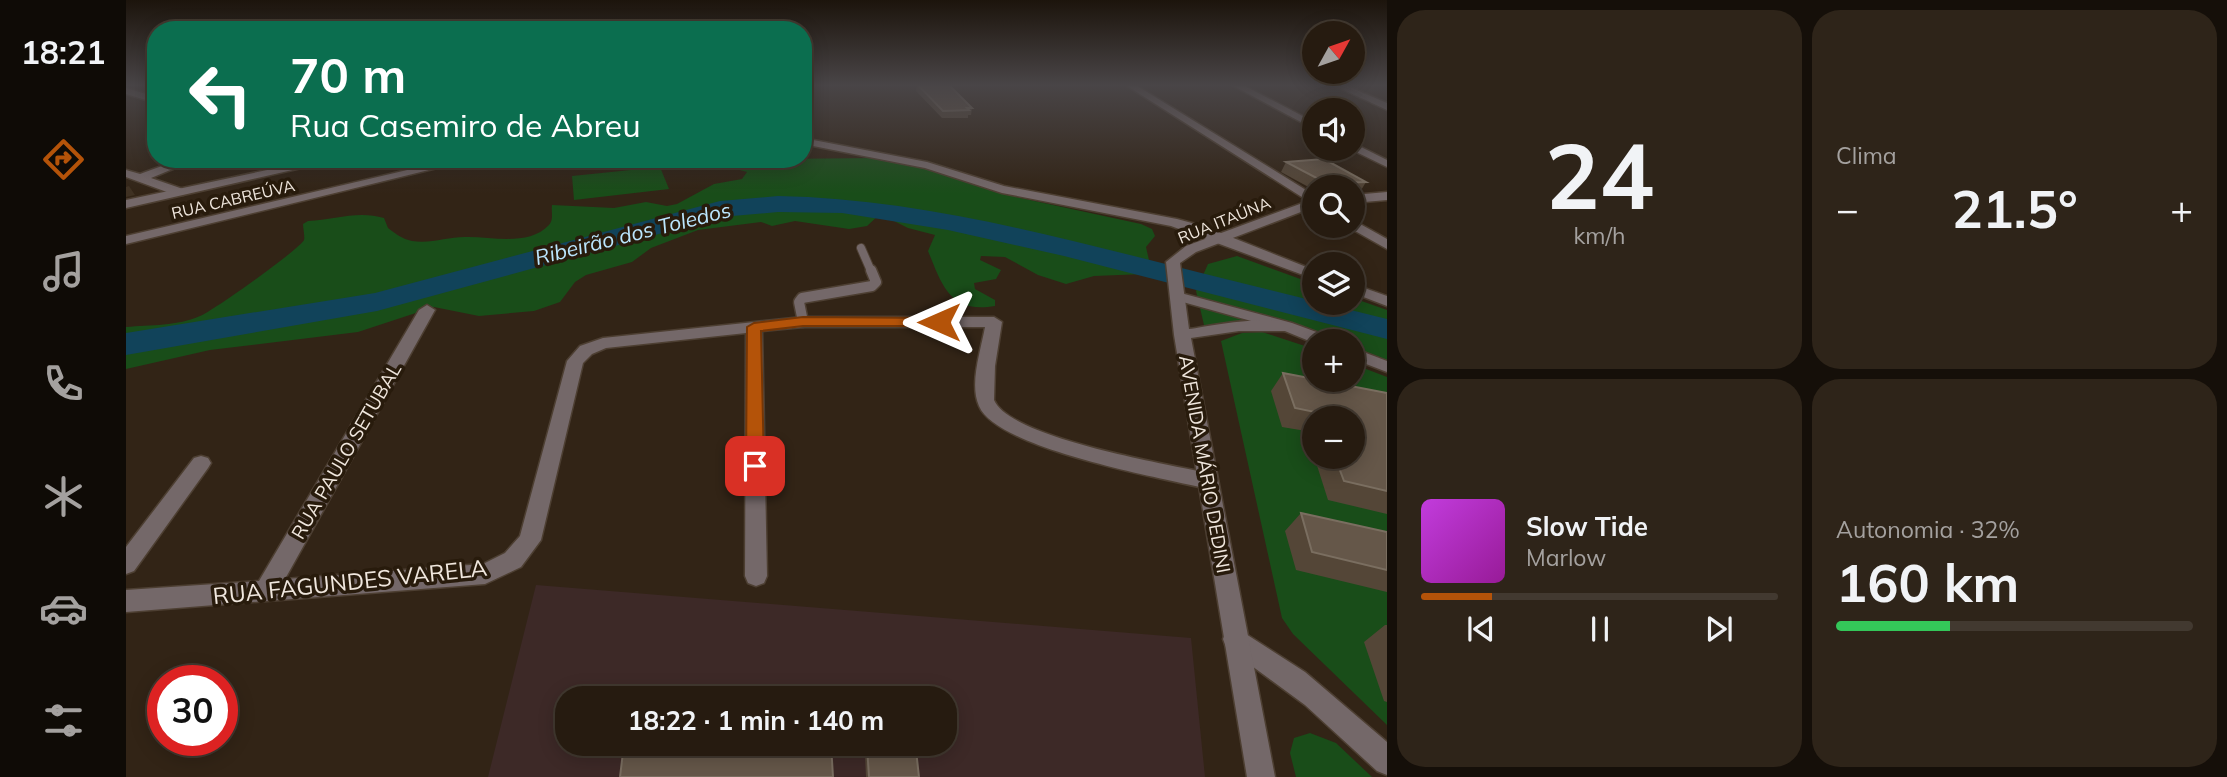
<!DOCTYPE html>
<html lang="pt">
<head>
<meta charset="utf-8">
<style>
  body { margin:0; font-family:Mulish,sans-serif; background:#2e2419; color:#f1f3f6; height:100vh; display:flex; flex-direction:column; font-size:26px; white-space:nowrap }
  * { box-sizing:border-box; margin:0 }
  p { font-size:23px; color:#a4a19f }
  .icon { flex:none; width:38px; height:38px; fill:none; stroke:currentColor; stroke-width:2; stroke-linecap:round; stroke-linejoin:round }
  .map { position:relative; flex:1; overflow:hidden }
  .details { display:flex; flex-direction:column; gap:10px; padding:10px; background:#150f09; width:840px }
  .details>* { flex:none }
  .hud { position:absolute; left:21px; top:21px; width:665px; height:147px; border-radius:28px; box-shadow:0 4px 18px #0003,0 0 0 2px #423930; background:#0b6e4f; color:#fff; overflow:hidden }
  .needle { width:46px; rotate:50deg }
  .fabs { position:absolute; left:1176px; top:21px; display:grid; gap:14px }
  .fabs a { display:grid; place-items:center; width:63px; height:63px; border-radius:50%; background:#261b10; box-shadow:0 4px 18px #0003,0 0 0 2px #423930; font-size:35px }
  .speed { position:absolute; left:21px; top:665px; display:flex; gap:14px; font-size:35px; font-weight:700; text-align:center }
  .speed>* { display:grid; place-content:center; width:91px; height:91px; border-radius:50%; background:#261b10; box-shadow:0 4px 18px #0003,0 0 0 2px #423930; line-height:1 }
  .speed .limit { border:10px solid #d22; background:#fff; color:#111 }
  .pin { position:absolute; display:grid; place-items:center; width:60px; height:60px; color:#fff; margin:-30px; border-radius:14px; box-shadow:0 4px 10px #0006 }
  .me { position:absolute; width:77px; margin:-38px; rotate:270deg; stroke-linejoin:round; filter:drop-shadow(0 0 5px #0008) }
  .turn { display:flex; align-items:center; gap:24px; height:147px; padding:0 28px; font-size:32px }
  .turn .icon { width:91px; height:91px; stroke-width:2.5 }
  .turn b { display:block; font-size:49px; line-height:60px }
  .big { font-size:52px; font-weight:700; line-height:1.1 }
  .details .tile { flex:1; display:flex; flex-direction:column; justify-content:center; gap:10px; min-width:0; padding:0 24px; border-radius:28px; background:#2e2419 }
  .details .dial { align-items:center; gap:0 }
  .dial b { font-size:91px; line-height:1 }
  .song { display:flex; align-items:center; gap:21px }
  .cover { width:84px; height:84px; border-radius:10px; background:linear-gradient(135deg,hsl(290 70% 55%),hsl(300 70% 35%)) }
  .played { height:7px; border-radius:4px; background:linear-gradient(90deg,#b45309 20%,#423930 20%) }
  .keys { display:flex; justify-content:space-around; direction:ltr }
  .heat { display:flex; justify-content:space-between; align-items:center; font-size:38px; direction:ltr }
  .charge { height:10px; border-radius:5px; background:linear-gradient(90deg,#34c759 32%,#423930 0) }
  .details .tiles { flex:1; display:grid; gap:10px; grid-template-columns:repeat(2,1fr) }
  .trip { position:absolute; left:429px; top:686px; width:402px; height:70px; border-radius:28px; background:#261b10; box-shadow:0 4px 18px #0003,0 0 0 2px #423930; font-weight:700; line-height:70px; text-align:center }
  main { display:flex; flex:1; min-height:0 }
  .tabs { display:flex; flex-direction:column; width:126px; justify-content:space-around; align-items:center; background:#0f0b06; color:#a4a19f }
  .tabs .icon { width:49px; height:49px }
  .tabs .selected { color:#b45309 }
  .tabs b { font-size:32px; color:#f1f3f6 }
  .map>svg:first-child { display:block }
</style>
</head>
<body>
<main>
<nav class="tabs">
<b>18:21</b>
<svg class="icon selected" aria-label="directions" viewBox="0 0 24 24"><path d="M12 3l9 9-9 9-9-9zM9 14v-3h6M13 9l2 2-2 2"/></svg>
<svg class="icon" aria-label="music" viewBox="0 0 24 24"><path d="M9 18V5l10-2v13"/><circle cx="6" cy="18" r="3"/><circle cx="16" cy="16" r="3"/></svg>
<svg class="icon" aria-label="phone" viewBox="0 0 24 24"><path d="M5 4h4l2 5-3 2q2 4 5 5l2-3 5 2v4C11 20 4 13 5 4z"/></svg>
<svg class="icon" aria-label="climate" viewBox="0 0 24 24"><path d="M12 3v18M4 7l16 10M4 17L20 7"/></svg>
<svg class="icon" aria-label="car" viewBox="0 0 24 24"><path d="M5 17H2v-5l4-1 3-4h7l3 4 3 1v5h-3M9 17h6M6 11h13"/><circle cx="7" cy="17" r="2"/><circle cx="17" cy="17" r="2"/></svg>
<svg class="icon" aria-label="filters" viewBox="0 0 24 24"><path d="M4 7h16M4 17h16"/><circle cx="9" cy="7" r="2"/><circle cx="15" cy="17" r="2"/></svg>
</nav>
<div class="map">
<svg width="1261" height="777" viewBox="0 0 1261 777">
  <rect width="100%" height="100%" fill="#322416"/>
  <!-- education -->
  <path fill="#3d2927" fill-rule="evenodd" d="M410,585L1065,638L1079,777H362ZM441,698H819V744H441Z"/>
  <!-- green -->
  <path fill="#194d19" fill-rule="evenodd" d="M753,158L785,161L890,197L1015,224L1026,229L1029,236L1020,247L1025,269L1018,274L968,276L940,284L912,275L879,257L855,256L854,260L875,270L870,279L848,283L849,289L869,300V306C824,314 816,285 802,251L809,235L782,228L754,214L741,226L723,229L669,221L646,226L635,222L572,230L525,248L506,262L460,275L449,282L434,302L408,311L353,316L308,307L232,332L84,350L0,369V327C24,325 52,326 74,316C87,311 175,248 178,240C179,236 177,228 177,224L182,221C208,220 232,210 258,218L262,228C270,234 276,239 286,241C305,244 321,237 339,237C365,236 402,247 423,225C428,219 425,212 426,205L488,208L520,202L541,206L551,204L588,184L616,179L621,172L610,169L643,159Z
    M534,167L543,189L448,200L446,176Z
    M1111,256L1188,284V303H1227V298L1261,310V369L1227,357V341L1188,342L1150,328L1078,325L1070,291L1082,264Z
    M1136,332L1188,349V380H1227V364L1261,377V725L1167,634L1156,618L1095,341L1116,333ZM1188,418H1227V457H1188Z
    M1184,733L1210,743L1246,777H1170L1164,753L1168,738Z"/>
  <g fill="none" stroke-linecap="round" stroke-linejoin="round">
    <!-- river -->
    <path fill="#11435a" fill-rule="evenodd" d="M652,196C771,198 888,226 1004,255C1091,277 1176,298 1261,319V339L938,256L822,230L716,213L652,212L595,217L251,311L0,355V333L249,293L594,201Z"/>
    <!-- service-far1 casing -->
    <g stroke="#4d3f32" stroke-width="10">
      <path id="service-far1" d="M735,248L745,271"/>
    </g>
    <!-- service casing -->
    <g stroke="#4d3f32" stroke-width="13">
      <path id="service" d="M677,322L673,302L676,298L746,286L750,282L745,270"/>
    </g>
    <!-- minor casing -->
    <g stroke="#4d3f32" stroke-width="3">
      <path id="minor" d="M1104,84H1115L1188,122V129Z
        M1205,84H1216L1261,103V110Z
        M0,88L30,97V103L0,94Z
        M677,138L801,162L878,186L1051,219L1077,226L1188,270V279L1045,226L876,193L799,168L677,144Z
        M1227,143L1261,160V167L1224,149H1227Z
        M55,159H71L25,178L57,189V195H49L0,177V170L14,174Z
        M328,159H348L0,244V236Z
        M1261,192V200L1227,203V195Z
        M1227,220L1261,239V249L1222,227L1227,226Z
        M1227,284L1261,296V306L1227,293Z
        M1051,292L1166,323L1204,337L1206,341L1188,343L1154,329L1046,299V293Z
        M301,305L309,310L159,579L357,564L379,553L394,536L441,361L454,346L477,338L677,317H868L876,322L869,366L868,400C884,438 1041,464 1082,473L1089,476L1092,481L1089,486L1082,489C1036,478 871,449 853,406C843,384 855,350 859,327H677L636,331L641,576L638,583L630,586L622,583L619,576L620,333L480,348L466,354L457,363L415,540L395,567L359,584L0,612V590L133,581L293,310Z
        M1227,348L1261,361V372L1227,359Z
        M75,456L82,458L85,463L82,468L8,571L0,574V547L68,458Z
        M1109,627L1179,672L1261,742V775L1251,771L1179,705L1100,647L1097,639L1100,631Z"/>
    </g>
    <!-- tertiary casing -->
    <g stroke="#4d3f32" stroke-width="3">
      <path id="tertiary" d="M998,84H1008L1188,195V207L1070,252L1054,263L1063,329C1084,326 1153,312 1168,326L1160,331H1113L1065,338L1149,777H1121L1048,335L1040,262L1060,246L1182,201Z
        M193,159H215L0,208V200Z"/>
    </g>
    <!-- service-far1 -->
    <use href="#service-far1" stroke="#746869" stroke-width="8"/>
    <!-- service -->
    <use href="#service" stroke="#746869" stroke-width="10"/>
    <!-- minor -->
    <use href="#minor" fill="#746869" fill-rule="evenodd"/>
    <!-- tertiary -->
    <use href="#tertiary" fill="#746869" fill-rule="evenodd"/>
  </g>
  <!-- wall -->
  <path fill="#544637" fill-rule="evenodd" d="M791,84L846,108L845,115H842V118H816L790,91Z
    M1160,162L1240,182L1234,192H1227V187H1188V190L1155,172Z
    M1157,373L1261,393V514L1202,500L1180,431L1156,427L1145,391ZM1188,418H1227V457H1188Z
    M1175,513L1261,532V592L1170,570L1159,531Z
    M1259,625H1261V702L1258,701L1238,642Z
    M741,746L793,777H740L739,755Z"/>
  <!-- shaded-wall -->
  <path fill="#3f3122" d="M3,186L9,195L0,197V187Z"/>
  <!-- building -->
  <path fill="#655749" stroke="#7a6e60" stroke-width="2" d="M791,84H822L846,108H841L843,110L817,111Z
    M1198,159L1240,182L1200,183L1160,162Z
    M1157,373L1261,393V491L1218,481L1209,457H1227V418H1195L1194,413L1169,408Z
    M1175,513L1261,532V570L1186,552Z
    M498,744H705L707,777H494Z
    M741,746L790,750L793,777H743Z"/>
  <!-- sky -->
  <linearGradient id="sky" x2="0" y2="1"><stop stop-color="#1c140c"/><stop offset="0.44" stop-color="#494547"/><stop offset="1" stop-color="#494547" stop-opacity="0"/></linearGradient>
  <rect width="1261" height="193" fill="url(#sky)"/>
  <!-- route -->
  <path fill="#b45309" stroke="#753606" stroke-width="2" d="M677,317L813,318L820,322L813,326H677L635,331L638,466L629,472L623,470L620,466L621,327L628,323Z"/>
  <g text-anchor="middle" stroke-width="7" stroke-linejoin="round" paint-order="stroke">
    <!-- far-street labels -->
    <g font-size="16" fill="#f0e7de" stroke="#281b0c">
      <text transform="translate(107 199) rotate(-13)" y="6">RUA CABREÚVA</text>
      <text transform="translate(1098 220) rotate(-22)" y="6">RUA ITAÚNA</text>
    </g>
    <!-- street labels -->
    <g font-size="19" fill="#f0e7de" stroke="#281b0c">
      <text transform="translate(220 451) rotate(-60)" y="7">RUA PAULO SETUBAL</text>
      <text transform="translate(1079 464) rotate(80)" y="7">AVENIDA MÁRIO DEDINI</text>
    </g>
    <!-- water labels -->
    <g font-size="21" font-style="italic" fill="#bbe6fe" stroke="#281b0c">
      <text transform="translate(507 234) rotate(-14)" y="7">Ribeirão dos Toledos</text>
    </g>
    <!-- near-street labels -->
    <g font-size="23" fill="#f0e7de" stroke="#281b0c">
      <text transform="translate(224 582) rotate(-6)" y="8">RUA FAGUNDES VARELA</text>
    </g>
  </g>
</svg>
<div class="fabs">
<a><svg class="needle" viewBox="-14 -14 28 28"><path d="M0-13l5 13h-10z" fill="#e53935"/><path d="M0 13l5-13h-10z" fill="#a4a19f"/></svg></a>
<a><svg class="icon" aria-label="sound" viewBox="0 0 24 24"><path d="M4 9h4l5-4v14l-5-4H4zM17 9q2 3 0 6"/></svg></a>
<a><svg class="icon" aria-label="search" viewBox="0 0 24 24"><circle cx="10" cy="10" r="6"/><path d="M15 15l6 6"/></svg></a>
<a><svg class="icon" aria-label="layers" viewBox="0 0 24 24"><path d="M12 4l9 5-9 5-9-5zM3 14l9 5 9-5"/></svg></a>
<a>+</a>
<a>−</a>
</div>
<div class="speed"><div class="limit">30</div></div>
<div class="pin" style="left:629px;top:466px;background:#d93025"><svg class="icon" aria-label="arrive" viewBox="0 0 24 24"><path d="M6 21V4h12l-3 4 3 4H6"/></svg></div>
<svg class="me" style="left:813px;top:322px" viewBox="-20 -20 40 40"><path d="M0-17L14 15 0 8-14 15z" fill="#b45309" stroke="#fff" stroke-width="4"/></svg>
<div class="trip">18:22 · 1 min · 140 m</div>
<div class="hud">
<div class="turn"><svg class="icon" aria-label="left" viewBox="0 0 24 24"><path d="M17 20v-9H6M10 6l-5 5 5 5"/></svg><div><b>70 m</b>Rua Casemiro de Abreu</div></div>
</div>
</div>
<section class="details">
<div class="tiles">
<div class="tile dial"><b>24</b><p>km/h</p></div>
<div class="tile"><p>Clima</p>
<div class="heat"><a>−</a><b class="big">21.5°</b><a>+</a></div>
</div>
<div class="tile">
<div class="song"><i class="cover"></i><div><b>Slow Tide</b><p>Marlow</p></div></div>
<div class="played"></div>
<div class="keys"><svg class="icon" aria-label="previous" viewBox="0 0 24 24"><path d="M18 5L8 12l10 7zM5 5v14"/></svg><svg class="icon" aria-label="pause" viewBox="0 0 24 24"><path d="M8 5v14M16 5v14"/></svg><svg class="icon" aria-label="next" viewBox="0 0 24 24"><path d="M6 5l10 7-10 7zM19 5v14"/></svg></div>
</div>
<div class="tile"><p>Autonomia · 32%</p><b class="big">160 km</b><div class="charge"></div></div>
</div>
</section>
</main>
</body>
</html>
